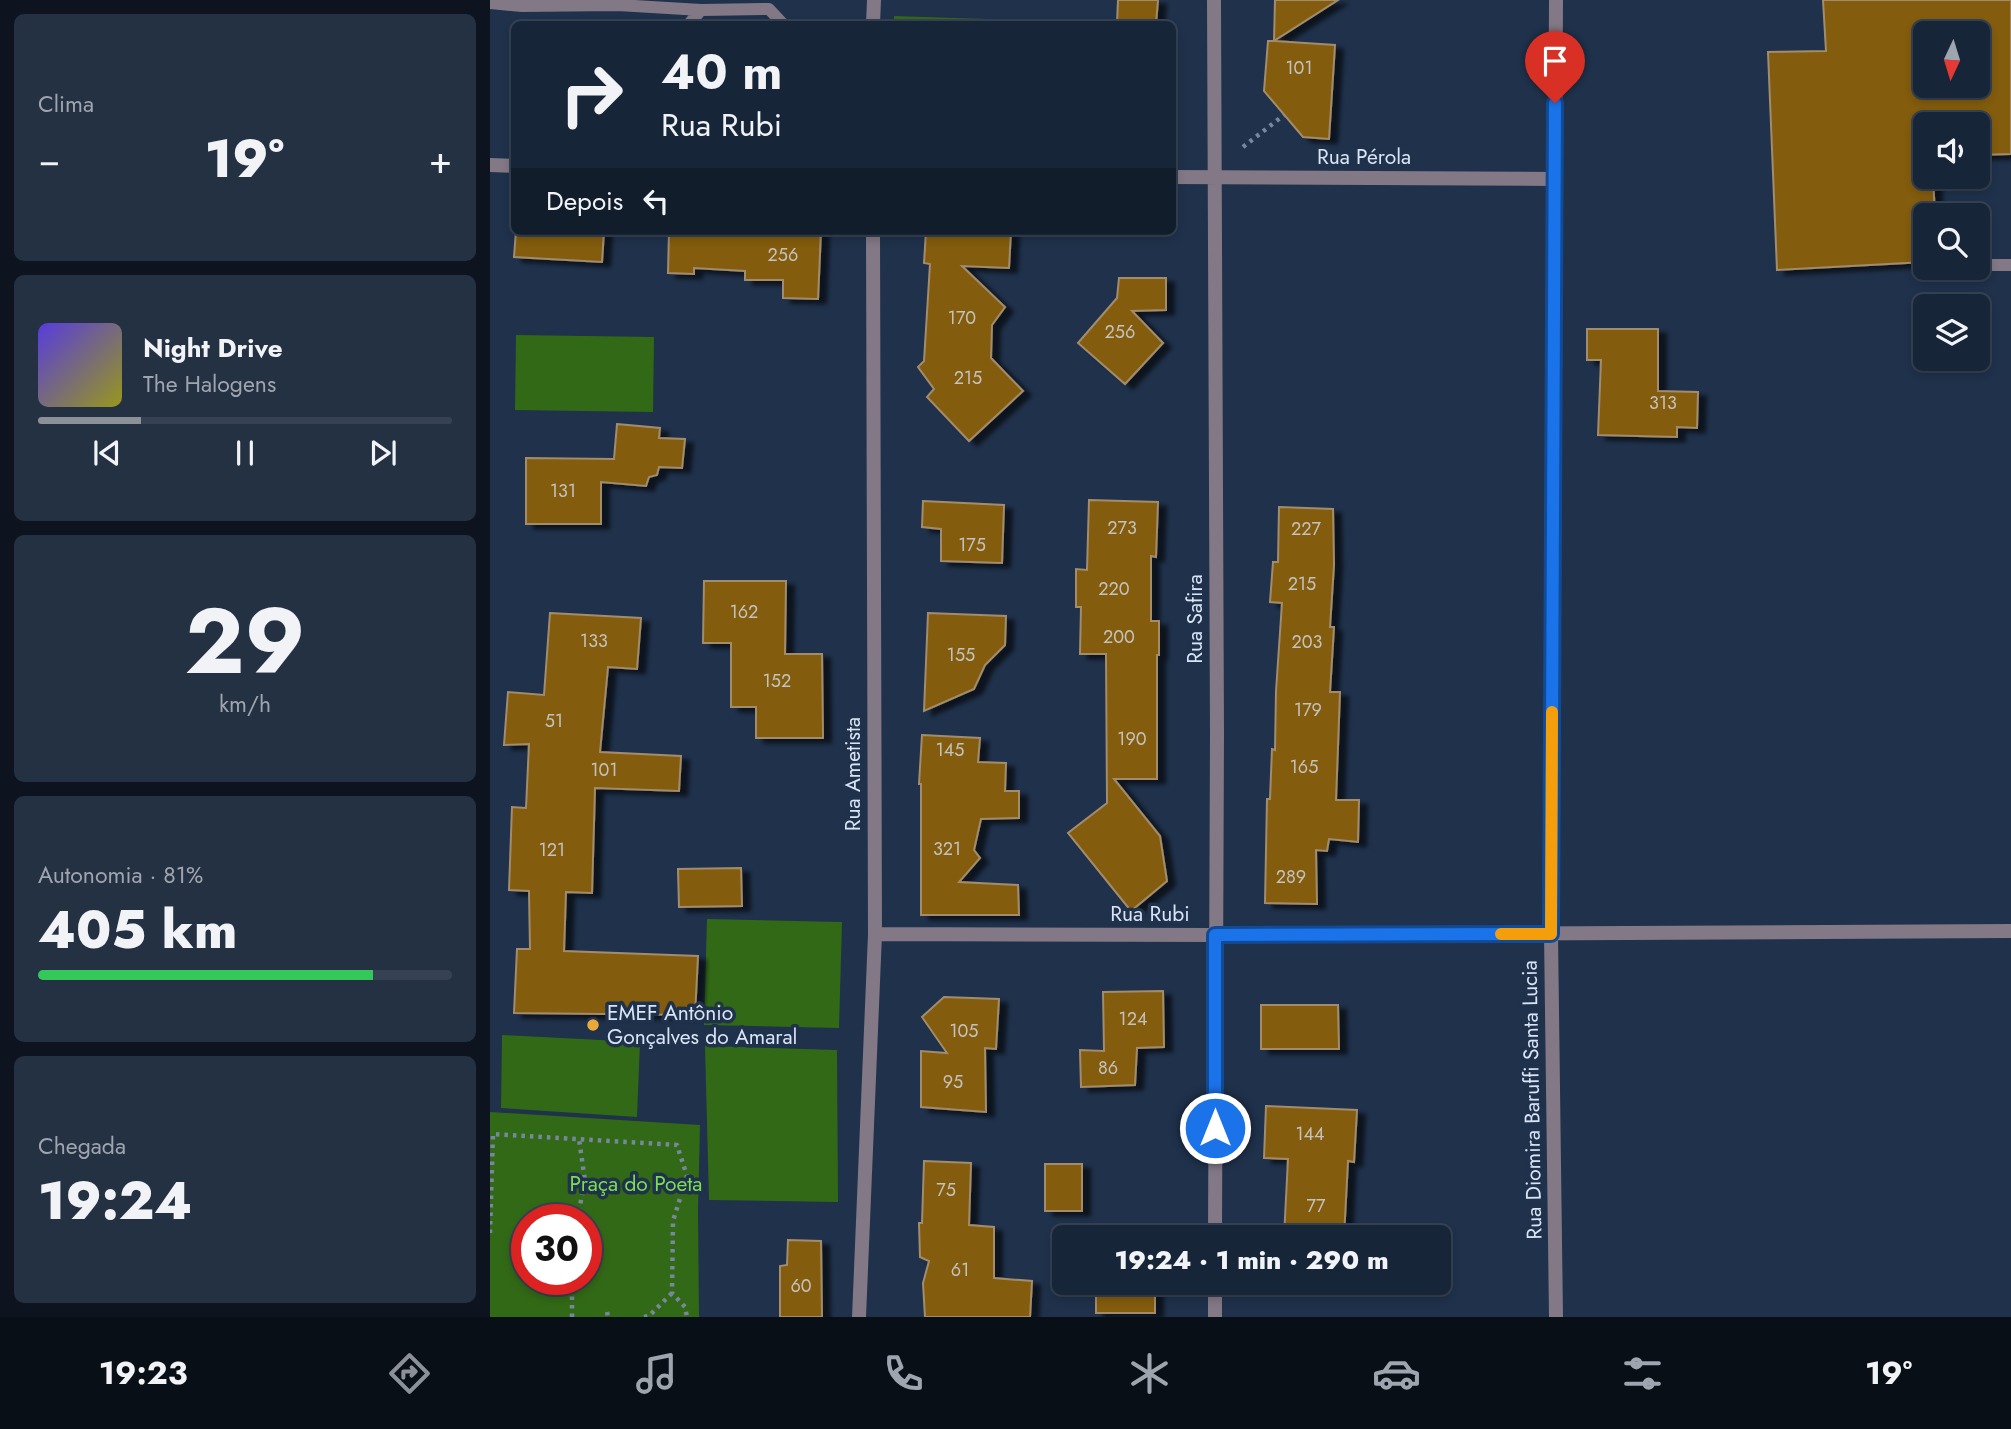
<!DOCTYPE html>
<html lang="pt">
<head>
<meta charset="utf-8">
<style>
  body { margin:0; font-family:Jost,sans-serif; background:#243143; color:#f1f3f6; height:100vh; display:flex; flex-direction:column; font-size:26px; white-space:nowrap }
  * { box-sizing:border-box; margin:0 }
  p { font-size:23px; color:#9ea5ae }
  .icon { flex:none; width:38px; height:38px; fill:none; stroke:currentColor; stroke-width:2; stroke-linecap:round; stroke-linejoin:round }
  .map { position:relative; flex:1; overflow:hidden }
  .side { display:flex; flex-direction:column; gap:14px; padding:14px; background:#0d141f; width:490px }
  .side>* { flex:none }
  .hud { position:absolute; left:21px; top:21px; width:665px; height:214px; border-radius:10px; box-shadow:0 4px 10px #0003,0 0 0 2px #364253; background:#172538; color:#f1f3f6; overflow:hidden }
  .needle { width:46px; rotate:184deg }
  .controls { position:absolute; left:1423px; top:21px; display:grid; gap:14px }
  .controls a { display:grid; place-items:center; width:77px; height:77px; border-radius:10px; background:#172538; box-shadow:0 4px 10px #0003,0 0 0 2px #364253; font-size:35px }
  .speed { position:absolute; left:21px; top:1204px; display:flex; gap:14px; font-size:35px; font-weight:700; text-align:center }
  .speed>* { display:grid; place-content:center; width:91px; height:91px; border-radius:50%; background:#172538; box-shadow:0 4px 10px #0003,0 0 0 2px #364253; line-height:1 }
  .speed .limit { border:10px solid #d22; background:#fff; color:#111 }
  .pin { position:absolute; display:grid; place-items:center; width:60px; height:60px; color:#fff; margin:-72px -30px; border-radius:50% 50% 50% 0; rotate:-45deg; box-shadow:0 0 7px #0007 }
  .pin .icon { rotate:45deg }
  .me { position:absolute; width:77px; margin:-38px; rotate:0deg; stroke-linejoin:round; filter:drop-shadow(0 0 5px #0008) }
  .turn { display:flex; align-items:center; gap:24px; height:147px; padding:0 35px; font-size:32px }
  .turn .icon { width:91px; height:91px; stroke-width:2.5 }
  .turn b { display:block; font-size:49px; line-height:60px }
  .then { display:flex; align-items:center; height:66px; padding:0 35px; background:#0003; gap:14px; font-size:26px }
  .big { font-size:52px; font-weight:800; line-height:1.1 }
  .side .card { flex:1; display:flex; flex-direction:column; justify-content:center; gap:10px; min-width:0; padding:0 24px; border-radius:10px; background:#243143 }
  .side .dial { align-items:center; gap:0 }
  .dial b { font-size:91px; line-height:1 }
  .song { display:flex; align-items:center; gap:21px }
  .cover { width:84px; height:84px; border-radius:10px; background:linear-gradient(135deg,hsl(250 70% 55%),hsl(60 70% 35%)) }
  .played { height:7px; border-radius:4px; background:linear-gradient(90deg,#8c9099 25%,#364253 25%) }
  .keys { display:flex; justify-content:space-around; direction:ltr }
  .heat { display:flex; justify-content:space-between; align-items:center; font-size:38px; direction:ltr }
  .charge { height:10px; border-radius:5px; background:linear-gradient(90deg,#34c759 81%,#364253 0) }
  .trip { position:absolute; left:562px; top:1225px; width:399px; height:70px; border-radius:10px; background:#172538; box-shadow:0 4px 10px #0003,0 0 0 2px #364253; font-weight:800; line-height:70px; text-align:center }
  .dock { display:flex; height:112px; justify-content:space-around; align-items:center; background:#090f16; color:#9ea5ae }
  .dock .icon { width:49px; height:49px }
  .dock .active { color:#8c9099 }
  .dock b { font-size:32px; color:#f1f3f6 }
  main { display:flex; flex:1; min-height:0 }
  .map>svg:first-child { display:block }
</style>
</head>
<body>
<main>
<section class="side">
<div class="card"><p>Clima</p>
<div class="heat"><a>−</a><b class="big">19°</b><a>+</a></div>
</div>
<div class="card">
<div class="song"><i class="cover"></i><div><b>Night Drive</b><p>The Halogens</p></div></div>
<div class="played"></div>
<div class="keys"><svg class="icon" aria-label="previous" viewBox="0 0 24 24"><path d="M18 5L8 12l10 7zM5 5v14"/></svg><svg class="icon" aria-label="pause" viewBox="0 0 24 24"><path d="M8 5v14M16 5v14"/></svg><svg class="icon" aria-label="next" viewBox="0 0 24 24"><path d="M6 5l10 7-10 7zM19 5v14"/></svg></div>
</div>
<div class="card dial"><b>29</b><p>km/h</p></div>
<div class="card"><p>Autonomia · 81%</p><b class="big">405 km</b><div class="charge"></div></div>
<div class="card"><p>Chegada</p><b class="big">19:24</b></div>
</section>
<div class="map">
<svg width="1521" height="1317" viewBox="0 0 1521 1317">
  <defs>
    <filter id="shadow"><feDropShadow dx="8" dy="4.5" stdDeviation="2" flood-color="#0009"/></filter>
  </defs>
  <rect width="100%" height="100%" fill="#1f314b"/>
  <!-- green -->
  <path fill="#326916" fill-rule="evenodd" d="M404,16L556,21V24H404Z
    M26,335L164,337L163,412L25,410Z
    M217,919L352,922L349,1028L214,1025Z
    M12,1035L150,1042L147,1117L11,1108Z
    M215,1046L347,1050L348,1202L219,1200Z
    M0,1112L210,1125L208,1209L209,1317H0ZM37,1220H96V1279H37Z"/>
  <!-- building -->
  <path fill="#835b0e" stroke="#a28c6c" stroke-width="2" fill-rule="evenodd" filter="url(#shadow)" d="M628,0H668L666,24H627Z
    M785,0H848L784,41L845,45L839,139L813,137L774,91L778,41H784Z
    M1333,0H1521V154L1488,155V124H1435V177H1443L1445,215H1435V262L1287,270L1278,52L1336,51ZM1435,33H1488V86H1435Z
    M26,231H114L112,262L24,257Z
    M179,231H331L328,299L293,298V280H255V271L204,268V274L178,273Z
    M436,231H521L519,268L472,266L515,307L502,325L501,358L533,391L479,441L437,397L444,389L428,367L434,361L440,264L434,263Z
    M629,278H676V310L642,311L673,343L635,384L588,343L627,298Z
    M1097,329H1168V391L1208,392L1207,428L1187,427V437L1108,435L1111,360H1097Z
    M127,424L170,428L169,438L195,439L192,468L169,467L167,475L159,477L156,486L111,482V524H36V458L124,459Z
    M599,500L668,502L666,557L661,556V621H669V655H667V779H624L670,836L677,881L641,911L578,833L617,803L616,654H590L591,607H586V569L597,570Z
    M433,501L514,505L512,563L451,561V529L432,527Z
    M789,507L843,509L844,565L840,627H844L840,692H850L846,800H869L868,842L839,839L837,851L826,850L827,904L775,903L777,799H780L782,749L785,750L786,691L792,603L780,602L783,562H788Z
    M214,581H296L295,654H332L333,738H266V707H241V643H213Z
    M60,613L151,618L147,669L118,667L110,752L191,756L189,791L105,788L102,893L76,892L74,951L208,956L205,1015L24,1013L27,949H40L39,891L19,890L22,807L36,808L39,744L14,745L18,692L54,695Z
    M438,613L516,616L515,645L495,665L484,689L434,711Z
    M432,735L490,738L488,762L516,763L515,791H529V818L491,819L484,850L490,858L469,882L528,885L529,915H431V784H429Z
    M251,868L252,906L189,907L188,869Z
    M673,991L674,1047L647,1048L645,1085L591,1087L590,1050L614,1051L613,992Z
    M454,997L509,999L506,1049L495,1048L496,1112L431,1107V1051L457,1053L432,1017Z
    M771,1005H848L849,1049H771Z
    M776,1106L867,1110L864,1162L858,1161L854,1237H794L798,1159L774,1158Z
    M434,1161L481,1163L479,1225L504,1227V1278L542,1281L540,1317H435L433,1283L439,1261L430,1257L429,1223H432Z
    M555,1164H592V1211H555Z
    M637,1225H664L665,1237H637Z
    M298,1240L331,1241L332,1317H290V1266L297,1265Z
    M606,1283H665V1313H606Z"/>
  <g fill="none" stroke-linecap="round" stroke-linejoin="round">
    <!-- path -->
    <path stroke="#78879d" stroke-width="4.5" stroke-dasharray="3.5 5" stroke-linecap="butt" d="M753,147L794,115
      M87,1220L95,1181L89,1139
      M0,1233L3,1134L187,1145L197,1176L183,1221L182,1293L195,1307L197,1317
      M117,1312L118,1317
      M82,1317V1279
      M154,1317L159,1316L182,1293"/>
    <!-- service -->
    <path stroke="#837886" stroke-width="12" d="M0,3L32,6L128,5L211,10L279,9L293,24
      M199,24L211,10
      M1488,265H1521"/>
    <!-- minor -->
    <path stroke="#837886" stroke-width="14" d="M724,0L727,734L725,1237
      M383,24L384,0
      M0,165L24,166
      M682,177L1064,179
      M385,934L725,935L1521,931
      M725,1283V1317
      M369,1317L385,934L383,231
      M1066,1317L1061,934L1066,0"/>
  </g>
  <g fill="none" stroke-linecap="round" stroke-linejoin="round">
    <!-- route casing -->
    <g stroke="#114b97" stroke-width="18">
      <path id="route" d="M725,1128V935L1061,934L1065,103"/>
    </g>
    <!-- route -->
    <use href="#route" stroke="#1a73e8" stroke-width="12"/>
    <!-- slow -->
    <path stroke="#f59e0b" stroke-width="12" d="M1011,934H1061L1062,712"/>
  </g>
  <!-- markers -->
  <circle fill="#eaaa39" stroke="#1f314b" stroke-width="2.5" cx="103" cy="1025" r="7"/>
  <g text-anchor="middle" stroke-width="7" stroke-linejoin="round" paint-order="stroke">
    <!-- number labels -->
    <g font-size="18" fill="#c4c2bc">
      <text x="809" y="74">101</text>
      <text x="293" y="261">256</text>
      <text x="472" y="324">170</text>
      <text x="630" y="338">256</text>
      <text x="478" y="384">215</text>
      <text x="1173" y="409">313</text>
      <text x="73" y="497">131</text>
      <text x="632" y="534">273</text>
      <text x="816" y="535">227</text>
      <text x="482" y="551">175</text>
      <text x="812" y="590">215</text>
      <text x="624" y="595">220</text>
      <text x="254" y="618">162</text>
      <text x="629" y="643">200</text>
      <text x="104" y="647">133</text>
      <text x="817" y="648">203</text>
      <text x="471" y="661">155</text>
      <text x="287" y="687">152</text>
      <text x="818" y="716">179</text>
      <text x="64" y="727">51</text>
      <text x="642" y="745">190</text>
      <text x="460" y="756">145</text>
      <text x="814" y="773">165</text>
      <text x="114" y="776">101</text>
      <text x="457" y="855">321</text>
      <text x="62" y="856">121</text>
      <text x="801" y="883">289</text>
      <text x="643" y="1025">124</text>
      <text x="474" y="1037">105</text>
      <text x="618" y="1074">86</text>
      <text x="463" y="1088">95</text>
      <text x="820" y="1140">144</text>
      <text x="456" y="1196">75</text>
      <text x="826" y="1212">77</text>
      <text x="470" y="1276">61</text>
      <text x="311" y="1292">60</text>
    </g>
    <!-- street labels -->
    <g font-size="21" fill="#d9e5f6" stroke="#1f314b">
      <text x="874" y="164">Rua Pérola</text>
      <text transform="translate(705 619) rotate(-90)" y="7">Rua Safira</text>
      <text transform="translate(363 774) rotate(-90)" y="7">Rua Ametista</text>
      <text x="660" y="921">Rua Rubi</text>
      <text transform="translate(1042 1100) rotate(-91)" y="7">Rua Diomira Baruffi Santa Lucia</text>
    </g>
    <!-- poi labels -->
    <g font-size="21" fill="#d9e5f6" stroke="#1f314b" text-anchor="start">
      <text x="117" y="1020">EMEF Antônio<tspan x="117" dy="24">Gonçalves do Amaral</tspan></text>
    </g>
    <!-- park labels -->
    <g font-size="21" fill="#7cdc52" stroke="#1f314b">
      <text x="146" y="1191">Praça do Poeta</text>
    </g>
  </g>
</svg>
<div class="controls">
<a><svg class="needle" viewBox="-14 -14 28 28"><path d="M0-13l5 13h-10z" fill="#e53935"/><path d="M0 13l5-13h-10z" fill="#9ea5ae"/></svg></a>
<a><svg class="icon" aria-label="sound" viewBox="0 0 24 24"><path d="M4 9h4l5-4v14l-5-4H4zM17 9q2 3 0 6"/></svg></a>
<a><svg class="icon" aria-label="search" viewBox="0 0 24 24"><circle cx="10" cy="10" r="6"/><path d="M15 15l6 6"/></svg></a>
<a><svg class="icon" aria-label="layers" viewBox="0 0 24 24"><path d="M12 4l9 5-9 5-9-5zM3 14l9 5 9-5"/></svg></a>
</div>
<div class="speed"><div class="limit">30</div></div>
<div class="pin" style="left:1065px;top:103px;background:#d93025"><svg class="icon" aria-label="arrive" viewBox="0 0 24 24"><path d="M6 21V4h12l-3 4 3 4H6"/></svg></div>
<svg class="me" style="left:725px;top:1128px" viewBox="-20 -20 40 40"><circle r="17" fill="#1a73e8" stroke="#fff" stroke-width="3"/><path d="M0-11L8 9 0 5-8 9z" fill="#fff"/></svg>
<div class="trip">19:24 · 1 min · 290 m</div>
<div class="hud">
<div class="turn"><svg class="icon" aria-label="right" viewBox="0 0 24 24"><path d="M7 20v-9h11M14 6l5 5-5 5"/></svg><div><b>40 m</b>Rua Rubi</div></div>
<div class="then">Depois<svg class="icon" aria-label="left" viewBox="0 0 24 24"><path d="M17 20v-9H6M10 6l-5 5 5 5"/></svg></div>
</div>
</div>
</main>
<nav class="dock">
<b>19:23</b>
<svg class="icon active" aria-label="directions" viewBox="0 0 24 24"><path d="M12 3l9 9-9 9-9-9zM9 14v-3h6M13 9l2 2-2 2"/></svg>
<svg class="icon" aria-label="music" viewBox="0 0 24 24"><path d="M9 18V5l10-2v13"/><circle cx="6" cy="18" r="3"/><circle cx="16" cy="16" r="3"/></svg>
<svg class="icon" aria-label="phone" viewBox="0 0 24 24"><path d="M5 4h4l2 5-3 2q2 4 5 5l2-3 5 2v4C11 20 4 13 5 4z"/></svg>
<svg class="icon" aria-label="climate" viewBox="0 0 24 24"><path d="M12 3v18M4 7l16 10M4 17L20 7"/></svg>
<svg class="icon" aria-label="car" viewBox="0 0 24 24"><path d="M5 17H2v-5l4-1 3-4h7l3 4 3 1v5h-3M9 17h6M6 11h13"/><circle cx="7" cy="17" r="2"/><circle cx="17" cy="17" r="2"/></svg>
<svg class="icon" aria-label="filters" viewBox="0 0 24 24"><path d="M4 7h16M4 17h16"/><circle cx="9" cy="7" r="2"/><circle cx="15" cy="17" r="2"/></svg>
<b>19°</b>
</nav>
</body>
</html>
